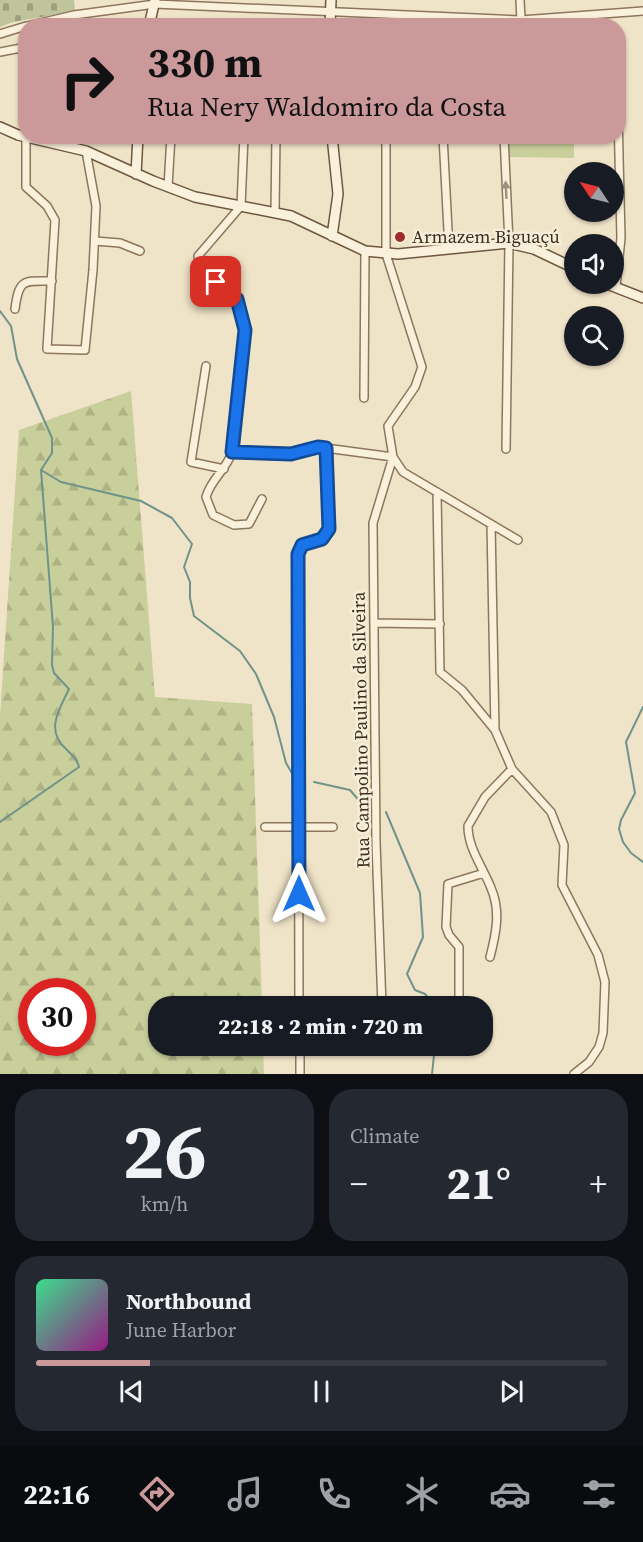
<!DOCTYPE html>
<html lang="en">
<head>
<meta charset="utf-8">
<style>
  body { margin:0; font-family:"Source Serif 4",serif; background:#242831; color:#f1f3f6; height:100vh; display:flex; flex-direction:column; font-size:22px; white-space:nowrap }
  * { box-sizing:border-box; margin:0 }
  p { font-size:20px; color:#9ea1a6 }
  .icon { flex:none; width:33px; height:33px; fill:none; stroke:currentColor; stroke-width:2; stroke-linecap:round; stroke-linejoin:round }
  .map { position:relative; height:1074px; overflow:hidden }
  .drawer { display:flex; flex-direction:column; gap:15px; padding:15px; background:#0d0f14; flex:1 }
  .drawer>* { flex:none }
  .guide { position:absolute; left:18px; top:18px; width:608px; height:126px; border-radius:24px; box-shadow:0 2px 4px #0004; background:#cc999b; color:#111; overflow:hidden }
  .needle { width:39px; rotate:305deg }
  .tools { position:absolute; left:564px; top:162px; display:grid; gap:12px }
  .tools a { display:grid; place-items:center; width:60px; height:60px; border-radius:50%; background:#171b24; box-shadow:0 2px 4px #0004; font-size:30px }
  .speed { position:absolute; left:18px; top:978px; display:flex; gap:12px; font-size:30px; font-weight:700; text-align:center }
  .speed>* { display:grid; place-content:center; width:78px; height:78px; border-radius:50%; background:#171b24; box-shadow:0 2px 4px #0004; line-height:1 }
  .speed .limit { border:9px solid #d22; background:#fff; color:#111 }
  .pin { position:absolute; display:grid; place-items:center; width:51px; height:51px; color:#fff; margin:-26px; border-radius:12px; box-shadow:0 3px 9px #0006 }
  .me { position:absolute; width:66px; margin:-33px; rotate:0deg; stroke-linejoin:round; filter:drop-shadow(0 0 4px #0008) }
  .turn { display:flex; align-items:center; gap:21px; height:126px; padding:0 30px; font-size:27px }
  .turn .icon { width:78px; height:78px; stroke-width:2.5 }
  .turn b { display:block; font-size:42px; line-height:51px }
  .big { font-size:45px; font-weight:800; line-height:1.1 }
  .drawer .tile { flex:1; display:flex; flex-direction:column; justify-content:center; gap:9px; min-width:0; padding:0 21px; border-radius:24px; background:#242831 }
  .drawer .dial { align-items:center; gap:0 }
  .dial b { font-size:78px; line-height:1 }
  .song { display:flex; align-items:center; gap:18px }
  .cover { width:72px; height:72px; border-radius:9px; background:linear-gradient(135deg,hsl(150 70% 55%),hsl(310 70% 35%)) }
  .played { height:6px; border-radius:3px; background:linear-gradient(90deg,#cc999b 20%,#363941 20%) }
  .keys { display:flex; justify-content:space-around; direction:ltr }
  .heat { display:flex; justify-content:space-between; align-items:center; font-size:33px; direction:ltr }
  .drawer .tiles { flex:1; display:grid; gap:15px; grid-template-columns:1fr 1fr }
  .tile:last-child { grid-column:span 2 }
  .trip { position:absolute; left:148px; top:996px; width:345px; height:60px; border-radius:24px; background:#171b24; box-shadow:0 2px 4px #0004; font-weight:800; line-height:60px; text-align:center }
  .tab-bar { display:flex; height:96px; justify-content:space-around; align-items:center; background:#090b0e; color:#9ea1a6 }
  .tab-bar .icon { width:42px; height:42px }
  .tab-bar .current { color:#cc999b }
  .tab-bar b { font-size:27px; color:#f1f3f6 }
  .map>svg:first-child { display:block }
</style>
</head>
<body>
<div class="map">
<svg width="643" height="1074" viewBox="0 0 643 1074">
  <defs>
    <pattern id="forest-firs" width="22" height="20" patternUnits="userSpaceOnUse" patternTransform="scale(1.5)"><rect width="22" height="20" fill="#c9cf9b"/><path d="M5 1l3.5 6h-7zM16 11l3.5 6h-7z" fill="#aeb285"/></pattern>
    <pattern id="cemetery-stones" width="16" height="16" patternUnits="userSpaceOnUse" patternTransform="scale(1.5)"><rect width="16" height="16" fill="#bfc49a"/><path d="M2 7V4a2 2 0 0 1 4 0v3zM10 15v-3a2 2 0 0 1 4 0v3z" fill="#9ca07d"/></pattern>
  </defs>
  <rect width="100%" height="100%" fill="#f0e4c8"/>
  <!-- forest -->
  <path fill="url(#forest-firs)" fill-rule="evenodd" d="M131,391L155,697L252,704L262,1006H159V1046H263L264,1074H0V716L19,430ZM32,992H82V1042H32Z"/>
  <!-- cemetery -->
  <path fill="url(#cemetery-stones)" d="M0,0H74L75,11L13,22L0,27Z"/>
  <!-- pitch -->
  <path fill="#c9cf9b" d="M509,137H574V158L509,157Z"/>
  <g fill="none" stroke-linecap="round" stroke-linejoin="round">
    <!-- stream -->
    <path stroke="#6f938a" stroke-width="2" d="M0,311L11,326L17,359L52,438V453L41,470L53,627L52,665L54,673L69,689C59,710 45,730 66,749C72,755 77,759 79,767L0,822
      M41,470L61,482L141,501L172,518L192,544L184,567L190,582V598L194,616L240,651L256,674L274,717L286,763L293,775
      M643,707L626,742L635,793L621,820L619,829L623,842L631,853L643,862
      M314,782L350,790L368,811
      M386,812L420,893L423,937L407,974L415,990L425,994L435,1006
      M432,1074L435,1046"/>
    <!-- street casing -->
    <g stroke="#8d765c" stroke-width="10">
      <path id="street" d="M520,0L521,20
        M27,26L74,15L155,4L521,20L643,11
        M133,26L149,22L188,26
        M0,34L26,26
        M0,52L26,47
        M244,136L241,206L198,256L201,270L233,294L242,311L245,346L232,452C227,469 211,479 206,497L213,515L234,525L249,524L262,499
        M386,136V254L422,367L415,387L388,426L393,457L403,472L518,540
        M443,136L449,249
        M504,136L509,243L506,449
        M26,138V187L47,206L55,220L47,349L85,350L93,270L96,206L86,151
        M168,187L171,136
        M275,211L276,136
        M95,241L120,243L140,251
        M616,287L621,238L618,115
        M15,309C19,278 24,281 52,281
        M206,366L191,462L224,469
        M364,398L365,251
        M232,452L291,454L318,447L393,457L373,523L376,843L382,1006
        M437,492L440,672L462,690L495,730L512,769L551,812L564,845L562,885L598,955L605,982L603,1033L599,1047L589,1062L574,1074
        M491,524L495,730
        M374,623L440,624
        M265,827H333
        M490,957C496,934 501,911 491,888C483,867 468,849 468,826L485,797L512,769
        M299,1006L298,554L302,545L322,539L329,529L326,448
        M459,1006V947L449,935L446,927L448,884L484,873
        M300,1046V1074"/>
    </g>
    <!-- secondary casing -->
    <g stroke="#6f573f" stroke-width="12">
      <path id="secondary" d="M149,26L155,0
        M330,26L331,0
        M0,127L18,135L86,151L153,181L195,197L291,216L365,251L398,254L509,243L534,249L574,268
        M332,136L338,194L332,236
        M136,174L138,136
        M607,284L643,298"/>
    </g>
    <!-- street -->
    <use href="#street" stroke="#faf1dc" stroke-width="7"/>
    <!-- secondary -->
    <use href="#secondary" stroke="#faf1dc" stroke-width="9"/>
  </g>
  <!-- one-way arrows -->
  <defs><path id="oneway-solid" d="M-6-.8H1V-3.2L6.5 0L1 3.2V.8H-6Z" transform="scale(1.5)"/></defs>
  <use fill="#9c907e" href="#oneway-solid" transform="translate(506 190) rotate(-93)"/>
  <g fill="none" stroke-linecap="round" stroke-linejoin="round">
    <!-- route casing -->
    <g stroke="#114b97" stroke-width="15">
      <path id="route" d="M216,282L237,299L245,330L232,452L291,454L318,447L326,448L329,529L322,539L302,545L298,554L299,894"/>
    </g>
    <!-- route -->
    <use href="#route" stroke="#1a73e8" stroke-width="10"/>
  </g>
  <!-- markers -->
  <circle fill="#9e2a2b" stroke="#f7eed8" stroke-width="2" cx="400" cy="237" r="6"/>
  <g text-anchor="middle" stroke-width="5" stroke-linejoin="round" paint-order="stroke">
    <!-- poi labels -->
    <g font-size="18" fill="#3d2e20" stroke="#f7eed8" text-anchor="start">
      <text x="412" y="243">Armazem Biguaçú</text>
    </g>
    <!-- street labels -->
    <g font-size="18" fill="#3d2e20" stroke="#f7eed8">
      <text transform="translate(361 730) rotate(-91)" y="6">Rua Campolino Paulino da Silveira</text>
    </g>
  </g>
</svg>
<div class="tools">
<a><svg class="needle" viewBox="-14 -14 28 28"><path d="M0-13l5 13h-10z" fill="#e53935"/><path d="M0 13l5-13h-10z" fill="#9ea1a6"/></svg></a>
<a><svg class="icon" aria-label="sound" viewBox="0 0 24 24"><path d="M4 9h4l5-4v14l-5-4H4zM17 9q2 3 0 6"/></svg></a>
<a><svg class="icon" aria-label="search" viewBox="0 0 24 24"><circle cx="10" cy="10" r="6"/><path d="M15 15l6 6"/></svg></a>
</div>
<div class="speed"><div class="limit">30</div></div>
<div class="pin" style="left:216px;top:282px;background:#d93025"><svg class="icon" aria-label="arrive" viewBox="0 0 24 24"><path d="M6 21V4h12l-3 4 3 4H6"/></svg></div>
<svg class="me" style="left:299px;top:894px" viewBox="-20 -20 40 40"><path d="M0-17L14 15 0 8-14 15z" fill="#1a73e8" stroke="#fff" stroke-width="4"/></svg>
<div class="trip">22:18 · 2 min · 720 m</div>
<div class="guide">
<div class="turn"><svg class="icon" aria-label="right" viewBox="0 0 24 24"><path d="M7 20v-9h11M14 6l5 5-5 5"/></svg><div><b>330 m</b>Rua Nery Waldomiro da Costa</div></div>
</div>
</div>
<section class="drawer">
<div class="tiles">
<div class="tile dial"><b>26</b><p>km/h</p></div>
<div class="tile"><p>Climate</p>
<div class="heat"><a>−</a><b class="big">21°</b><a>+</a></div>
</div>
<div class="tile">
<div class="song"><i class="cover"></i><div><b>Northbound</b><p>June Harbor</p></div></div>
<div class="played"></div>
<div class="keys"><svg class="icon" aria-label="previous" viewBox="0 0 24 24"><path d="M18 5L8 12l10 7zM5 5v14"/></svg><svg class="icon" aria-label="pause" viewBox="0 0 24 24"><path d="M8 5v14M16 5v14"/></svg><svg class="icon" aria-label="next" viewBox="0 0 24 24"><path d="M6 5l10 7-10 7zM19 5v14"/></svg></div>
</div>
</div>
</section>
<nav class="tab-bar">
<b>22:16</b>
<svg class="icon current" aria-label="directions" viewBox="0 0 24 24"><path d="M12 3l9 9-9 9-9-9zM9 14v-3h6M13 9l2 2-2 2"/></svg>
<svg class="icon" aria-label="music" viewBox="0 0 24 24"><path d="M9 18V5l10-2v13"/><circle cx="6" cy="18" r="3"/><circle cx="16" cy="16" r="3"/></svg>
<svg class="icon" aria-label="phone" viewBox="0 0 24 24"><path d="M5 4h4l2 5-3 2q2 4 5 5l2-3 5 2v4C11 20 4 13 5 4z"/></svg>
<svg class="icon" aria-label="climate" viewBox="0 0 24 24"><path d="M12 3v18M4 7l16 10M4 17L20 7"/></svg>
<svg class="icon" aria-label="car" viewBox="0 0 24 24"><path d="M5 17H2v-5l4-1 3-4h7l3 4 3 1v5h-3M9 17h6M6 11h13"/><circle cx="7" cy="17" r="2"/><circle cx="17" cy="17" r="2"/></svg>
<svg class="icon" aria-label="filters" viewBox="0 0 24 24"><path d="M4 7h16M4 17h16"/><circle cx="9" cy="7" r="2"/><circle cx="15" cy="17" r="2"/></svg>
</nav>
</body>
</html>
